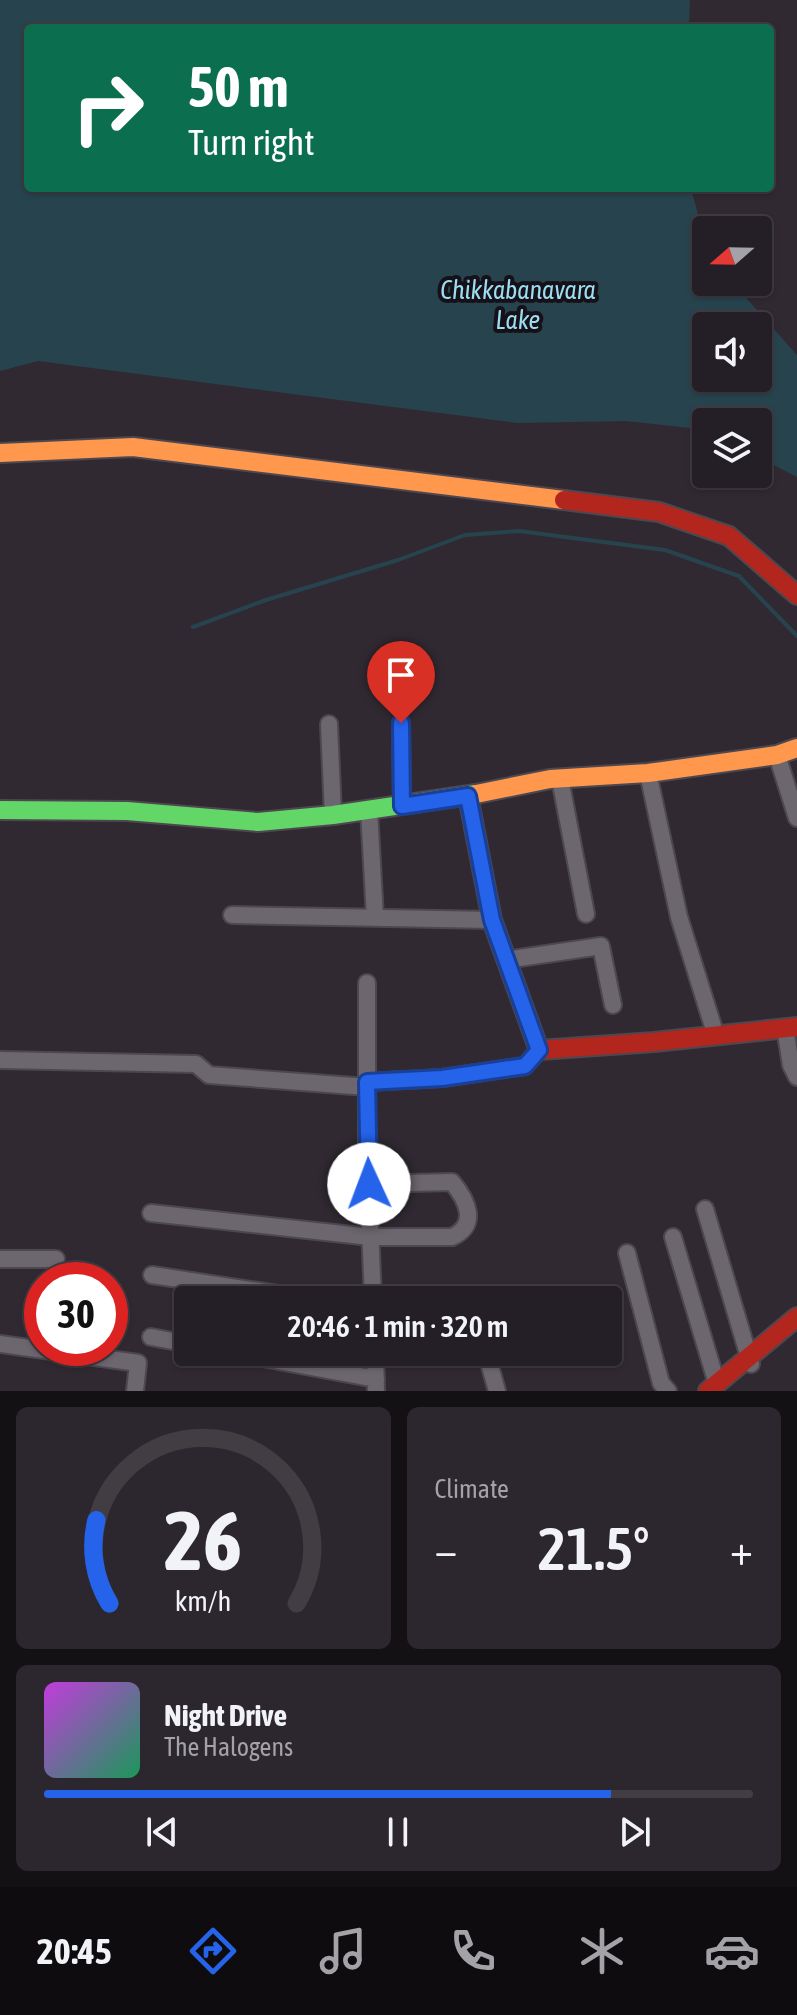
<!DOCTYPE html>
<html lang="en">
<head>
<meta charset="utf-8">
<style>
  body { margin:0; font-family:"Asap Condensed",sans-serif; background:#2c272e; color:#f1f3f6; height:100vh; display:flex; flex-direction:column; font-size:30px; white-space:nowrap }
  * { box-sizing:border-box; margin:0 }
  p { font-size:26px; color:#a3a2a7 }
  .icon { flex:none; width:44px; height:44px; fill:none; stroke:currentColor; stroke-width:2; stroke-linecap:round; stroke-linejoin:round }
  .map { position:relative; height:1391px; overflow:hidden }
  .panel { display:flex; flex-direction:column; gap:16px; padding:16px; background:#141115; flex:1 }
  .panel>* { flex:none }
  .guide { position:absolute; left:24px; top:24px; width:750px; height:168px; border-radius:8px; box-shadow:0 2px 6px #0004,0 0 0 2px #413d43; background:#0b6e4f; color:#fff; overflow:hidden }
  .needle { width:52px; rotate:250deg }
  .fabs { position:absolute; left:692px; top:216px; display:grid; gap:16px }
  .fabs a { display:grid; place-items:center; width:80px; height:80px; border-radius:8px; background:#241f26; box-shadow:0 2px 6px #0004,0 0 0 2px #413d43; font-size:40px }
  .speed { position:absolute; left:24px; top:1262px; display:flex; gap:16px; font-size:40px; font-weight:700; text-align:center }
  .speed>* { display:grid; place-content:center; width:104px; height:104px; border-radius:50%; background:#241f26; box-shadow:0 2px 6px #0004,0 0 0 2px #413d43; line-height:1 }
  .speed .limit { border:12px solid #d22; background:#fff; color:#111 }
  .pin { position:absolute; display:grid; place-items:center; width:68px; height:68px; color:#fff; margin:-82px -34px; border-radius:50% 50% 50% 0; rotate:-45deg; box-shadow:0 0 8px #0007 }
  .pin .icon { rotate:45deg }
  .me { position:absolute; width:88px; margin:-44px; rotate:358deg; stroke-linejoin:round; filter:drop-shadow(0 0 6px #0008) }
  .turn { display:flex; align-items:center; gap:28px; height:168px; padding:0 32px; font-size:36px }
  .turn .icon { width:104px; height:104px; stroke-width:2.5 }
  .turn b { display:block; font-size:56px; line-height:68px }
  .big { font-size:60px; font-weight:600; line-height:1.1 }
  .panel .widget { flex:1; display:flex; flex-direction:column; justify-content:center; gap:12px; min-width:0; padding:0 28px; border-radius:12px; background:#2c272e }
  .panel .dial { align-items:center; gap:0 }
  .dial svg { height:208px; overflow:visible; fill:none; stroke:#413d43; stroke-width:7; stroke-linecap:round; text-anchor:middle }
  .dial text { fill:#f1f3f6; stroke:none }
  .song { display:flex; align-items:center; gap:24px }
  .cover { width:96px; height:96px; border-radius:12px; background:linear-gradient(135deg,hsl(290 70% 55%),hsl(150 70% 35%)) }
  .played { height:8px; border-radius:4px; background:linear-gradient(90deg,#2563eb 80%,#413d43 80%) }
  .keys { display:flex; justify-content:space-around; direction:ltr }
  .heat { display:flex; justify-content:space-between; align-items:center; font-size:44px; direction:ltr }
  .panel .tiles { flex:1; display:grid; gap:16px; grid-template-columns:1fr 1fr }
  .widget:last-child { grid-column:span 2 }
  .trip { position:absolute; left:174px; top:1286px; width:448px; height:80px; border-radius:8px; background:#241f26; box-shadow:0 2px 6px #0004,0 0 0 2px #413d43; font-weight:600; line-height:80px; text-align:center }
  .tab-bar { display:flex; height:128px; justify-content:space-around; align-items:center; background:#0e0c0f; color:#a3a2a7 }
  .tab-bar .icon { width:56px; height:56px }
  .tab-bar .on { color:#2563eb }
  .tab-bar b { font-size:36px; color:#f1f3f6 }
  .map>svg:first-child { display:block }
</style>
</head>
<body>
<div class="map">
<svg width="797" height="1391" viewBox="0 0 797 1391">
  <rect width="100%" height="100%" fill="#302932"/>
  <!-- water -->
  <path fill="#27444e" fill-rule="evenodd" d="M0,0H690L689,28H28V188H691L706,245V282H732L797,355V477L758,457V422H706V434L690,428L626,421L518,423L38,361L0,371ZM706,326H758V378H706Z"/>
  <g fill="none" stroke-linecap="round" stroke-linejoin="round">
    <!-- stream -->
    <path stroke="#27444e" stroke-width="4" d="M193,627L266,600L398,560L465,535L519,531L665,550L739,576L797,636"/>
    <!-- street casing -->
    <g stroke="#4d474f" stroke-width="20">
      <path id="street" d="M401,723L402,806
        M329,724L333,815
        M777,755L797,818
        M648,773L679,917L716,1036
        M560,779L586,914
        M369,810L375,918
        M232,915L492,920
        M506,960L601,946L613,1005
        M367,983V1154L373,1300
        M785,1028L791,1065L797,1077
        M0,1060L196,1064L209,1075L367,1087
        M367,1082L442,1078L525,1066L539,1050
        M705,1209L751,1364
        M151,1213L371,1237H452C479,1225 467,1200 452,1182L369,1184
        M673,1237L717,1384
        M627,1253L661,1383L668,1391
        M0,1259H56
        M152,1275L317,1300
        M151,1337L188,1344
        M0,1344L138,1363L135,1391
        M230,1352L376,1379
        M375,1352L376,1391
        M486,1352L497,1391"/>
    </g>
    <!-- fast casing -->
    <g stroke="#4d474f" stroke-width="22">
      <path id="fast" d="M0,810L127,811L258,822L333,815L476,794"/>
    </g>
    <!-- slow casing -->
    <g stroke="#4d474f" stroke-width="22">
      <path id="slow" d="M0,453L133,447L564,500
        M476,794L550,779L648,773L777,755L797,748"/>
    </g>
    <!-- jam casing -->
    <g stroke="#4d474f" stroke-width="22">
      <path id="jam" d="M564,500L659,512L729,536L797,595
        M468,796L492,920L539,1050L654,1042L797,1027
        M708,1391L797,1317"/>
    </g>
    <!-- street -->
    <use href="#street" stroke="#6c666e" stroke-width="16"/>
    <!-- fast -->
    <use href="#fast" stroke="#63d668" stroke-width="18"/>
    <!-- slow -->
    <use href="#slow" stroke="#ff974d" stroke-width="18"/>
    <!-- jam -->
    <use href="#jam" stroke="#b3261e" stroke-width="18"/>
  </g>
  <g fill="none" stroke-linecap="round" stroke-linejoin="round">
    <!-- route casing -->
    <g stroke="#184099" stroke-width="20">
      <path id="route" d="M369,1184L367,1082L442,1078L525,1066L539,1050L492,920L468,796L402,806L401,723"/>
    </g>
    <!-- route -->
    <use href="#route" stroke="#2563eb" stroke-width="14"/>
  </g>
  <g text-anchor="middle" stroke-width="8" stroke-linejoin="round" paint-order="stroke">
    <!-- water labels -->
    <g font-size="26" font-style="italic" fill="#9bdef1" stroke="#161118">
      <text x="518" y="299">Chikkabanavara<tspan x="518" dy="30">Lake</tspan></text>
    </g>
  </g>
</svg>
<div class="fabs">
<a><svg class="needle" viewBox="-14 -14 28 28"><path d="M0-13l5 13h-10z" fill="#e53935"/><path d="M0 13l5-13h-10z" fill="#a3a2a7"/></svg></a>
<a><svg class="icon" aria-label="sound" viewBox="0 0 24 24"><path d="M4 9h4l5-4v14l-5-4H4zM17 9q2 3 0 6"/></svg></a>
<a><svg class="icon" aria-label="layers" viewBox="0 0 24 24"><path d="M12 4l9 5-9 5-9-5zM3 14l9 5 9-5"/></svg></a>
</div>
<div class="speed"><div class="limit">30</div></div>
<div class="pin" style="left:401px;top:723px;background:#d93025"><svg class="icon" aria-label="arrive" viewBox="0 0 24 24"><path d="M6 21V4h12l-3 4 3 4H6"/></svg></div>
<svg class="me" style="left:369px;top:1184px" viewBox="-20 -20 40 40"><circle r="19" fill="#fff"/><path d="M0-13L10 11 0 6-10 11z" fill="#2563eb"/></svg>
<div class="trip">20:46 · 1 min · 320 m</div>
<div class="guide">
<div class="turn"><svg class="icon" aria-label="right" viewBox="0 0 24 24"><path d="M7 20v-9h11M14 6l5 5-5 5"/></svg><div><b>50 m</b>Turn right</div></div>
</div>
</div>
<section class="panel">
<div class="tiles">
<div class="widget dial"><svg viewBox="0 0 100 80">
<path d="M14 69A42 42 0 1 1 86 69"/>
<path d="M14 69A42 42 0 0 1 9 37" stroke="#2563eb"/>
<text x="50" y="56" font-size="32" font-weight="700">26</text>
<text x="50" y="72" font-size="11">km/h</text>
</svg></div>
<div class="widget"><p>Climate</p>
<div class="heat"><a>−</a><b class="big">21.5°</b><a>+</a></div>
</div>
<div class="widget">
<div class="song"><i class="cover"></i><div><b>Night Drive</b><p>The Halogens</p></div></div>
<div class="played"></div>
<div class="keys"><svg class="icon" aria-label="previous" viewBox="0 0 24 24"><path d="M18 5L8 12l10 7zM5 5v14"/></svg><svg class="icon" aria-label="pause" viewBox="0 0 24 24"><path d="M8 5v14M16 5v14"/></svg><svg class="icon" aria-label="next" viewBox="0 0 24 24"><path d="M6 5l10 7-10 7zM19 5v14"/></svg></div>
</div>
</div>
</section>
<nav class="tab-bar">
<b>20:45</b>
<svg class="icon on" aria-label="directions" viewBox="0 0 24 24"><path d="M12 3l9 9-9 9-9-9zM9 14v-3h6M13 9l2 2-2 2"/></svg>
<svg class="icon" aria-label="music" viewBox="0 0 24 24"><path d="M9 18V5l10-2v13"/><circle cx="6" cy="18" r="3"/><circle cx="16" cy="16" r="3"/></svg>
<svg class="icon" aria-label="phone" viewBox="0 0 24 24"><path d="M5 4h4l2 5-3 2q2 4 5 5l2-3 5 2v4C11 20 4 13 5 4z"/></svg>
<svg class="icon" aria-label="climate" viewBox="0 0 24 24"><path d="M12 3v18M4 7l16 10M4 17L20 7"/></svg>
<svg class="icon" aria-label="car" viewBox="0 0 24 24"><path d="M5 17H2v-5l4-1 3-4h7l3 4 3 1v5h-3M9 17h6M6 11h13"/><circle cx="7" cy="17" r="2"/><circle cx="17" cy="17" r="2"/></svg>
</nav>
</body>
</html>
